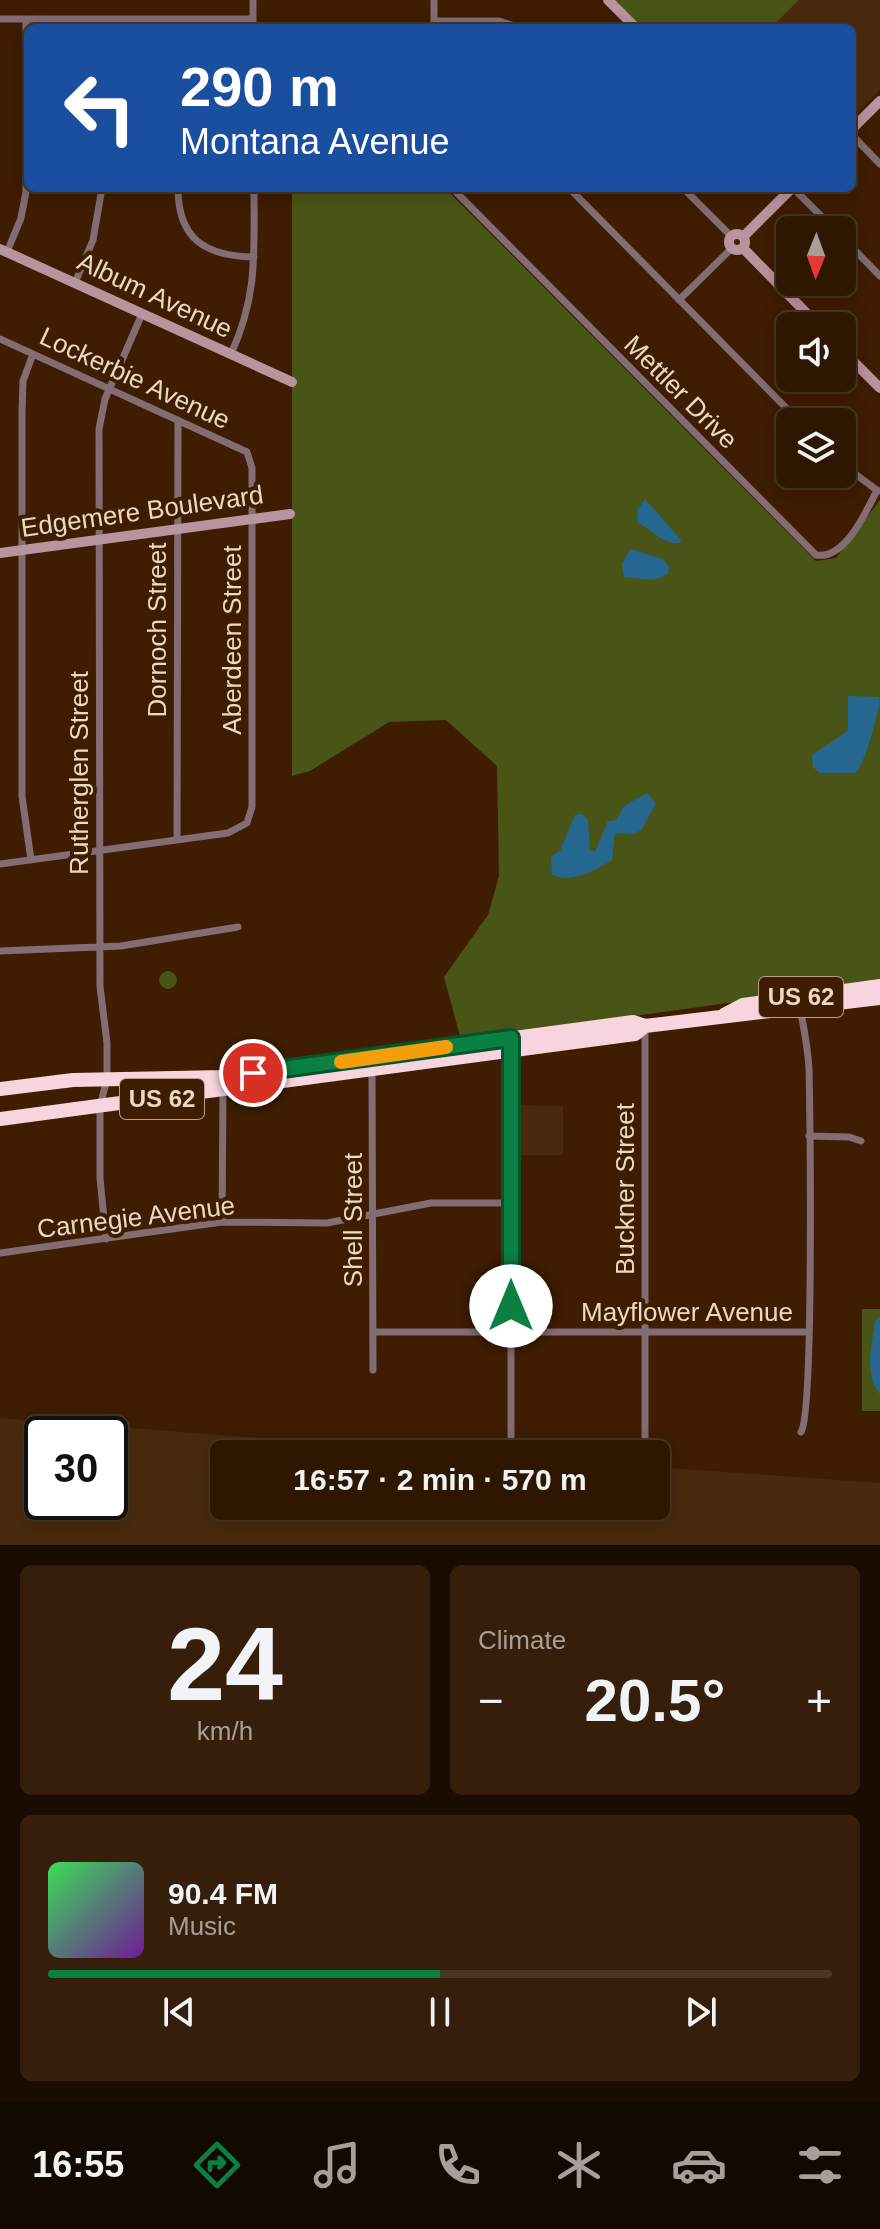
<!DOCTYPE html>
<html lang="en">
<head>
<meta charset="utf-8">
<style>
  body { margin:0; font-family:Arial,sans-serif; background:#361f0a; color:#f1f3f6; height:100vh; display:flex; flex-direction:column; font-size:30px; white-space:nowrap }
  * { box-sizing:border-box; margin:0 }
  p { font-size:26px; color:#a79f99 }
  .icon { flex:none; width:44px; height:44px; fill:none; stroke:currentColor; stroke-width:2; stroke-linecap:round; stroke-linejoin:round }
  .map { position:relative; height:1545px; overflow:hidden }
  .drawer { display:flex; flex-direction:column; gap:20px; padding:20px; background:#190c00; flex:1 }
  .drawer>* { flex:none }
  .guide { position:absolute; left:24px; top:24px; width:832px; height:168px; border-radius:12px; box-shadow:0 4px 20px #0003,0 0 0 2px #493522; background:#1a4fa0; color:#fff; overflow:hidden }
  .needle { width:52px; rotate:181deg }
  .fabs { position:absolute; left:776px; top:216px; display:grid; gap:16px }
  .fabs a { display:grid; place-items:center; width:80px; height:80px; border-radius:12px; background:#2e1600; box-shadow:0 4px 20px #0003,0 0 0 2px #493522; font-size:40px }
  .speed { position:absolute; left:24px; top:1416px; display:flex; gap:16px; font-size:40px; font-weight:700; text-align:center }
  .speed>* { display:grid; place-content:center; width:104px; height:104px; border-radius:50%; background:#2e1600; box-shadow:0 4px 20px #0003,0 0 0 2px #493522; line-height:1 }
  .speed .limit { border:4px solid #111; border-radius:12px; background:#fff; color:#111 }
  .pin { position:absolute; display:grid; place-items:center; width:68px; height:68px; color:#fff; margin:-34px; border:4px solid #fff; border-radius:50%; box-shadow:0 2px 8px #0007 }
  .me { position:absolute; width:88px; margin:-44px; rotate:0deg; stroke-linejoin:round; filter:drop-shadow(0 0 6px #0008) }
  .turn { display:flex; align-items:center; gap:28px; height:168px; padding:0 24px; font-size:36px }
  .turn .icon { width:104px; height:104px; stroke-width:2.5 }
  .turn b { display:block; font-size:56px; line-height:68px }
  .big { font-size:60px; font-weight:700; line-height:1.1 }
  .drawer .widget { flex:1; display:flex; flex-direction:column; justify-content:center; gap:12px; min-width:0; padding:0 28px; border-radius:12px; background:#361f0a }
  .drawer .dial { align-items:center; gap:0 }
  .dial b { font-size:104px; line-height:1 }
  .song { display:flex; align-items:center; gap:24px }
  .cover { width:96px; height:96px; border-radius:12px; background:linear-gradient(135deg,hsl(130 70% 55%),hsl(280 70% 35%)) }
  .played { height:8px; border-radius:4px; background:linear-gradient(90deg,#0b8043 50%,#493522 50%) }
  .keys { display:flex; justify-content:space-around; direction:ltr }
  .heat { display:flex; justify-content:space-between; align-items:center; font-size:44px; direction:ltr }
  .drawer .tiles { flex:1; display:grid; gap:20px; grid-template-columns:1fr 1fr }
  .widget:last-child { grid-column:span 2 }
  .trip { position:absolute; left:210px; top:1440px; width:460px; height:80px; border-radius:12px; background:#2e1600; box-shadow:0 4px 20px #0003,0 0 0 2px #493522; font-weight:700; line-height:80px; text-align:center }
  .tabs { display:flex; height:128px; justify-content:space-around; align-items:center; background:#120900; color:#a79f99 }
  .tabs .icon { width:56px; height:56px }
  .tabs .current { color:#0b8043 }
  .tabs b { font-size:36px; color:#f1f3f6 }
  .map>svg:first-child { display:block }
</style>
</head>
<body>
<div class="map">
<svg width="880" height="1545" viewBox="0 0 880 1545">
  <rect width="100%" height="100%" fill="#3e1d00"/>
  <!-- built -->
  <path fill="#492a0d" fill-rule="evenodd" d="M799,0H880V90L852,118V28H771Z
    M520,1105L563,1106V1155H519Z
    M0,1418L467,1454H224V1506H656V1467L880,1483V1545H0ZM42,1434H110V1502H42Z"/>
  <!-- green -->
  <path fill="#495517" d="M614,0H799L771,28H642Z
    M292,188H445L816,561L836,558L880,500V982L461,1040L444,977L488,915L499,876L497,766L446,720L389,722L310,771L292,776Z
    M159 980a9 9 0 1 1 18 0a9 9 0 1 1-18 0Z
    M862,1309H880V1411H862Z"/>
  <!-- water -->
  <path fill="#26678f" d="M645,499L681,540L680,543C663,545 652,529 638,523L637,511Z
    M630,549L663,559L669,567L668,574L654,580L624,577L622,564Z
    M848,696L880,697C880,709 864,768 855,773H820L813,767L812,755L848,731Z
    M647,793L656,803L642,829L635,834L615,833L612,860C597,870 568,885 552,874L551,857L560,851L575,815L582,814L588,820L590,849L595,852L608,821L616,820L624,806Z
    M880,1317V1394C864,1375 872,1344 875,1321Z"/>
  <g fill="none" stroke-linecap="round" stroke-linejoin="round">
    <!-- street -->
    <path stroke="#836c73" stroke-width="7" d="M253,0V28
      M434,0V28
      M0,19H253
      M434,21H499L521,28
      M852,135L880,164
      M178,188C178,240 206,256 254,257
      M452,188L816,555C845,560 866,512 877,490
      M569,188L800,422
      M683,188L731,236
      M793,188L835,230
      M842,237L880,276
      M7,252L21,218L26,192V19
      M75,283L93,240L102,188
      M679,300L732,248
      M0,339L247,452L252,468V807L247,823L228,833L0,864
      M231,354C258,295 254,252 254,188
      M842,464L878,491
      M177,840L178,420
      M31,860L22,796V411L23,381L33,354
      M0,951L121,946L238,927
      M800,1008C804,1028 808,1049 809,1069C810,1114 814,1413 801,1432
      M645,1028V1448
      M372,1070L373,1370
      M809,1136L849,1137L861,1141
      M222,1222L223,1092
      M106,1239L100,1178V1106L107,1079V1043L100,986L99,429L105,399L142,314
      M0,1253L222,1222L327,1223L431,1203H511
      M373,1332H808
      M511,1438V1049"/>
    <!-- secondary -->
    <path stroke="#b8949e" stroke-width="10" d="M608,0L636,28
      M852,129L880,101
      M729 242a8 8 0 1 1 16 0a8 8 0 1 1-16 0Z
      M743,237L792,188
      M743,248L819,326
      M0,249L292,382
      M842,350L880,388
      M0,553L290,514"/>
    <!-- highway -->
    <path stroke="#f8d5de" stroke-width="14" d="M724,1015L743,1005L880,986
      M0,1089L73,1080L224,1077L633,1022L645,1026L880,998
      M0,1119L635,1034L645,1026"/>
  </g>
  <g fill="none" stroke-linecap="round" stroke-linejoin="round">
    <!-- route casing -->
    <g stroke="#07532c" stroke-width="20">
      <path id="route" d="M253,1073L511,1038V1306"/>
    </g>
    <!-- route -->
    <use href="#route" stroke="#0b8043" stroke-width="14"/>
    <!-- slow -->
    <path stroke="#f59e0b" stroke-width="14" d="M341,1062L446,1047"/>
  </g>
  <g text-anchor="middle" stroke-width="8" stroke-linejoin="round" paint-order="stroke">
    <!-- shield labels -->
    <g fill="#3e1d00" stroke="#b89f8b" stroke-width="2">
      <rect x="759" y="977" width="84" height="40" rx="6"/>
      <rect x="120" y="1079" width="84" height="40" rx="6"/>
    </g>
    <g font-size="24" font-weight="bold" fill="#edd7c6">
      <text x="801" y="1005">US 62</text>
      <text x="162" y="1107">US 62</text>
    </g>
    <!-- street labels -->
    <g font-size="26" fill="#edd7c6" stroke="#3e1d00">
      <text transform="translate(155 295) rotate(25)" y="9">Album Avenue</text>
      <text transform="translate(135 378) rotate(25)" y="9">Lockerbie Avenue</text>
      <text transform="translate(681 392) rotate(45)" y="9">Mettler Drive</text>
      <text transform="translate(142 511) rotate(-8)" y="9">Edgemere Boulevard</text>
      <text transform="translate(157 630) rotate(-90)" y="9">Dornoch Street</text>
      <text transform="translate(232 640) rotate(-90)" y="9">Aberdeen Street</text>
      <text transform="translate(79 773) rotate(-90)" y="9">Rutherglen Street</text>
      <text transform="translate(625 1189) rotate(-90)" y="9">Buckner Street</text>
      <text transform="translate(136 1217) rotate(-7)" y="9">Carnegie Avenue</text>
      <text transform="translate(353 1220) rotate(-90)" y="9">Shell Street</text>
      <text x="687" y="1321">Mayflower Avenue</text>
    </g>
  </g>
</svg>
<div class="fabs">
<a><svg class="needle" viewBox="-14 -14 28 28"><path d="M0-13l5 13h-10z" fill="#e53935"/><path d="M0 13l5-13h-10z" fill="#a79f99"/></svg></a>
<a><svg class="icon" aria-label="sound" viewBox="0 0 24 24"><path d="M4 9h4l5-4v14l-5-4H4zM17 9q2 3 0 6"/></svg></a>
<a><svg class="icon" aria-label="layers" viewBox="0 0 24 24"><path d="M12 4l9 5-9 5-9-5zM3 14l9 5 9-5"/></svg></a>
</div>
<div class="speed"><div class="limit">30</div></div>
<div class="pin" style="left:253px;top:1073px;background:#d93025"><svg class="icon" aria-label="arrive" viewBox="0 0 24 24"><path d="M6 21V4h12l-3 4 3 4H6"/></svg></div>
<svg class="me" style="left:511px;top:1306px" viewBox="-20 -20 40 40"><circle r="19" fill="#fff"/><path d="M0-13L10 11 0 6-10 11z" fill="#0b8043"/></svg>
<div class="trip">16:57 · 2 min · 570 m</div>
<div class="guide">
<div class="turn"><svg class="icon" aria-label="left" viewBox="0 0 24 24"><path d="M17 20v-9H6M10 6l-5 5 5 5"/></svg><div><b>290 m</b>Montana Avenue</div></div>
</div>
</div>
<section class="drawer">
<div class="tiles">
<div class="widget dial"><b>24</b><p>km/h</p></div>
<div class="widget"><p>Climate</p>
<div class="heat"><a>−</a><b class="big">20.5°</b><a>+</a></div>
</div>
<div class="widget">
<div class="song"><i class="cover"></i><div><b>90.4 FM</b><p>Music</p></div></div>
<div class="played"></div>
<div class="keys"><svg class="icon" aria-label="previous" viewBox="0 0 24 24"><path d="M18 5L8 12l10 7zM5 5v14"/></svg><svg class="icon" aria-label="pause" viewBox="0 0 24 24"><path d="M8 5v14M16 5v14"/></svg><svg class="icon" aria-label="next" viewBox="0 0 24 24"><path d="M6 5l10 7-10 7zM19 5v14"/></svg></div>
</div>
</div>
</section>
<nav class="tabs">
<b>16:55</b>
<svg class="icon current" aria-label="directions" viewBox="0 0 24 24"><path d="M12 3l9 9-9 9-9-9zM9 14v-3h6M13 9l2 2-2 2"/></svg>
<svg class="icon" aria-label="music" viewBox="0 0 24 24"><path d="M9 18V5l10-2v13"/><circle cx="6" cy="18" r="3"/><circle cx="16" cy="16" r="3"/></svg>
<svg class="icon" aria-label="phone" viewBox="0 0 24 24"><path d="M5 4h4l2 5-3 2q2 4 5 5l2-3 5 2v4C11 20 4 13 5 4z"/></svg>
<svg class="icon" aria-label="climate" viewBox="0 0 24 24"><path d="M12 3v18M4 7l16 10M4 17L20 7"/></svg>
<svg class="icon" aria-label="car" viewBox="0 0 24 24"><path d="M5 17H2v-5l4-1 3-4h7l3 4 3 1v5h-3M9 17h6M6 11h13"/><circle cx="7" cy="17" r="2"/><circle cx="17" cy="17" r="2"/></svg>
<svg class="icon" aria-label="filters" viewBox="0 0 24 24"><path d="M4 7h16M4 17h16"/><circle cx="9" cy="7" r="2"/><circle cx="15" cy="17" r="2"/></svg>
</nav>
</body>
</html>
